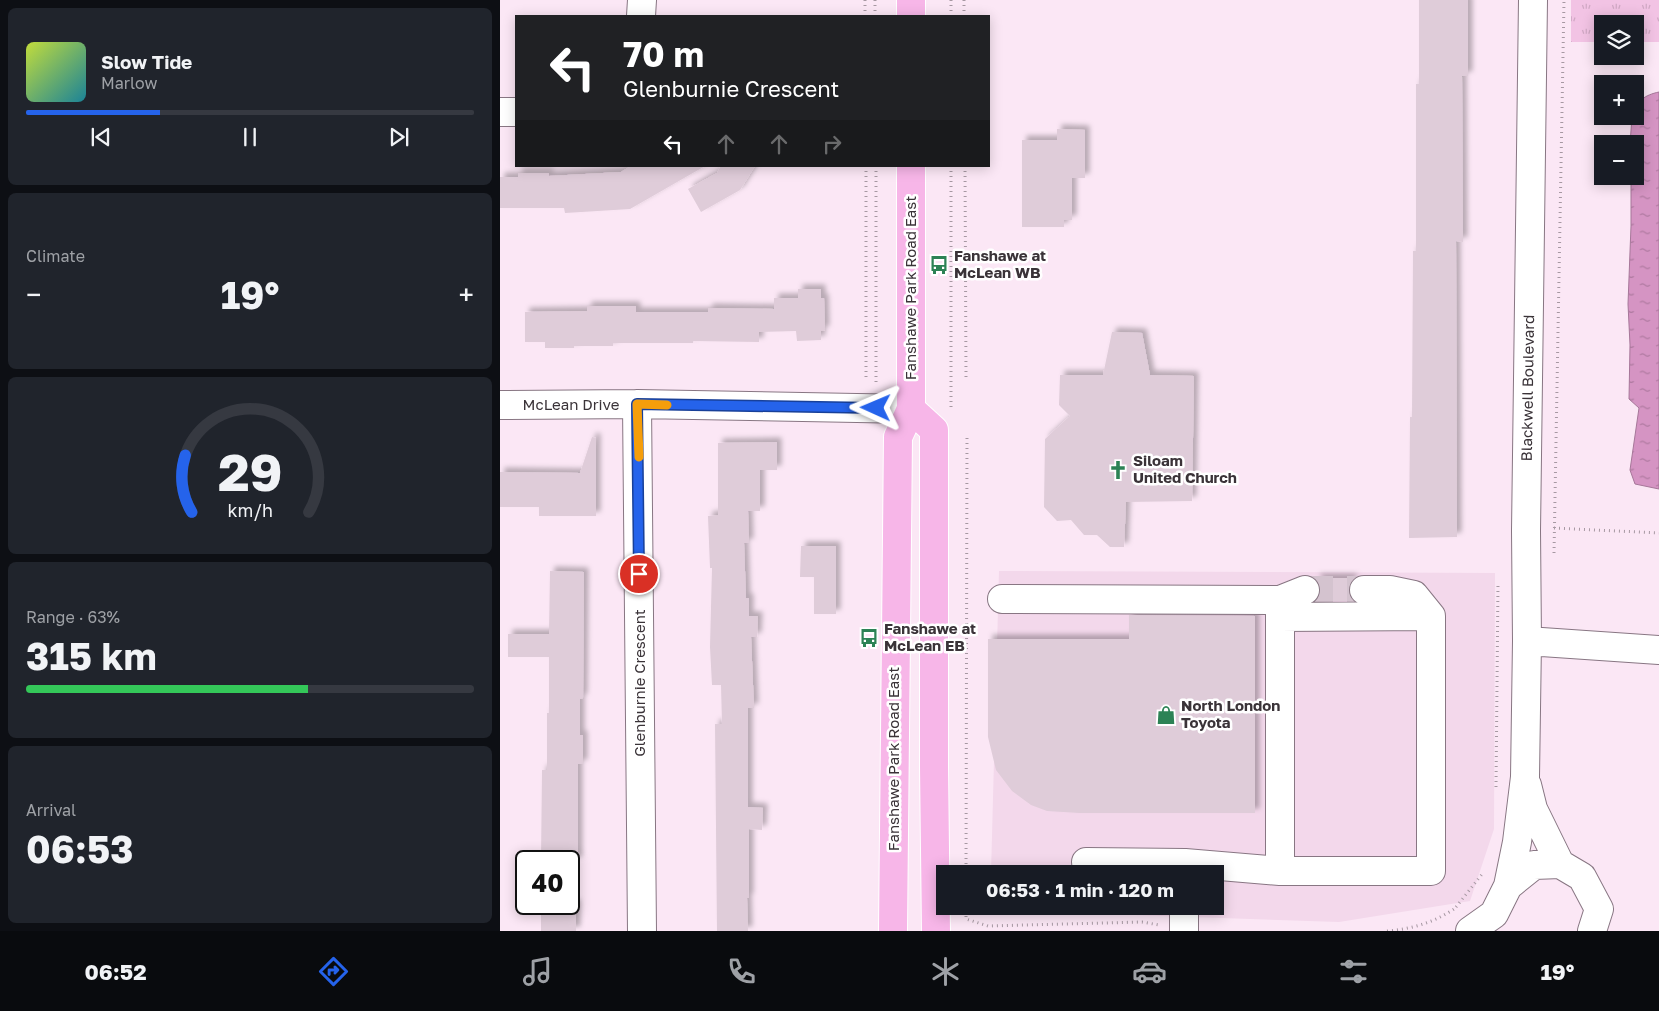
<!DOCTYPE html>
<html lang="en">
<head>
<meta charset="utf-8">
<style>
  body { margin:0; font-family:"Golos Text",sans-serif; background:#20242c; color:#f1f3f6; height:100vh; display:flex; flex-direction:column; font-size:19px; white-space:nowrap }
  * { box-sizing:border-box; margin:0 }
  p { font-size:16px; color:#9ea1a6 }
  .icon { flex:none; width:28px; height:28px; fill:none; stroke:currentColor; stroke-width:2; stroke-linecap:round; stroke-linejoin:round }
  .map { position:relative; flex:1; overflow:hidden }
  .details { display:flex; flex-direction:column; gap:8px; padding:8px; background:#0d0f14; width:500px }
  .details>* { flex:none }
  .top-card { position:absolute; left:15px; top:15px; width:475px; height:152px; border-radius:0px; box-shadow:0 2px 12px #0003; background:#202124; color:#fff; overflow:hidden }
  .tools { position:absolute; left:1094px; top:15px; display:grid; gap:10px }
  .tools a { display:grid; place-items:center; width:50px; height:50px; border-radius:0px; background:#171b24; box-shadow:0 2px 12px #0003; font-size:25px }
  .speed { position:absolute; left:15px; top:850px; display:flex; gap:10px; font-size:25px; font-weight:700; text-align:center }
  .speed>* { display:grid; place-content:center; width:65px; height:65px; border-radius:50%; background:#171b24; box-shadow:0 2px 12px #0003; line-height:1 }
  .speed .limit { border:2px solid #111; border-radius:8px; background:#fff; color:#111 }
  .pin { position:absolute; display:grid; place-items:center; width:42px; height:42px; color:#fff; margin:-21px; border:2px solid #fff; border-radius:50%; box-shadow:0 1px 5px #0007 }
  .me { position:absolute; width:55px; margin:-28px; rotate:271deg; stroke-linejoin:round; filter:drop-shadow(0 0 4px #0008) }
  .turn { display:flex; align-items:center; gap:18px; height:105px; padding:0 25px; font-size:22px }
  .turn .icon { width:65px; height:65px; stroke-width:2.5 }
  .turn b { display:block; font-size:35px; line-height:42px }
  .lanes { display:flex; align-items:center; height:48px; padding:0 25px; background:#0003; justify-content:center; gap:25px; direction:ltr }
  .lanes .off { opacity:.35 }
  .big { font-size:38px; font-weight:700; line-height:1.1 }
  .details .tile { flex:1; display:flex; flex-direction:column; justify-content:center; gap:8px; min-width:0; padding:0 18px; border-radius:8px; background:#20242c }
  .details .dial { align-items:center; gap:0 }
  .dial svg { height:130px; overflow:visible; fill:none; stroke:#363941; stroke-width:7; stroke-linecap:round; text-anchor:middle }
  .dial text { fill:#f1f3f6; stroke:none }
  .song { display:flex; align-items:center; gap:15px }
  .cover { width:60px; height:60px; border-radius:8px; background:linear-gradient(135deg,hsl(70 70% 55%),hsl(190 70% 35%)) }
  .played { height:5px; border-radius:2px; background:linear-gradient(90deg,#2563eb 30%,#363941 30%) }
  .keys { display:flex; justify-content:space-around; direction:ltr }
  .heat { display:flex; justify-content:space-between; align-items:center; font-size:28px; direction:ltr }
  .charge { height:8px; border-radius:4px; background:linear-gradient(90deg,#34c759 63%,#363941 0) }
  .trip { position:absolute; left:436px; top:865px; width:288px; height:50px; border-radius:0px; background:#171b24; box-shadow:0 2px 12px #0003; font-weight:700; line-height:50px; text-align:center }
  .dock { display:flex; height:80px; justify-content:space-around; align-items:center; background:#090b0e; color:#9ea1a6 }
  .dock .icon { width:35px; height:35px }
  .dock .current { color:#2563eb }
  .dock b { font-size:22px; color:#f1f3f6 }
  main { display:flex; flex:1; min-height:0 }
  .map>svg:first-child { display:block }
</style>
</head>
<body>
<main>
<section class="details">
<div class="tile">
<div class="song"><i class="cover"></i><div><b>Slow Tide</b><p>Marlow</p></div></div>
<div class="played"></div>
<div class="keys"><svg class="icon" aria-label="previous" viewBox="0 0 24 24"><path d="M18 5L8 12l10 7zM5 5v14"/></svg><svg class="icon" aria-label="pause" viewBox="0 0 24 24"><path d="M8 5v14M16 5v14"/></svg><svg class="icon" aria-label="next" viewBox="0 0 24 24"><path d="M6 5l10 7-10 7zM19 5v14"/></svg></div>
</div>
<div class="tile"><p>Climate</p>
<div class="heat"><a>−</a><b class="big">19°</b><a>+</a></div>
</div>
<div class="tile dial"><svg viewBox="0 0 100 80">
<path d="M14 69A42 42 0 1 1 86 69"/>
<path d="M14 69A42 42 0 0 1 10 34" stroke="#2563eb"/>
<text x="50" y="56" font-size="32" font-weight="700">29</text>
<text x="50" y="72" font-size="11">km/h</text>
</svg></div>
<div class="tile"><p>Range · 63%</p><b class="big">315 km</b><div class="charge"></div></div>
<div class="tile"><p>Arrival</p><b class="big">06:53</b></div>
</section>
<div class="map">
<svg width="1159" height="931" viewBox="0 0 1159 931">
  <defs>
    <pattern id="park-tufts" width="24" height="20" patternUnits="userSpaceOnUse" patternTransform="scale(1.25)"><rect width="24" height="20" fill="#f2c3e4"/><path d="M3 7l-1-3M5 7V3M7 7l1-3M15 17l-1-3M17 17v-4M19 17l1-3" fill="none" stroke="#d0a8c4"/></pattern>
    <pattern id="water-ripples" width="26" height="14" patternUnits="userSpaceOnUse" patternTransform="scale(1.25)"><rect width="26" height="14" fill="#d594c3"/><path d="M2 4q2-2 4 0t4 0M15 11q2-2 4 0t4 0" fill="none" stroke="#ae799f"/></pattern>
    <filter id="shadow"><feDropShadow dx="4.5" dy="-4.5" stdDeviation="2.5" flood-color="#0004"/></filter>
  </defs>
  <rect width="100%" height="100%" fill="#fbe7f5"/>
  <!-- built -->
  <path fill="#f3d8eb" d="M499,571L995,573L994,829L970,901L839,922L490,910V906H715V874H491Z"/>
  <!-- park -->
  <path fill="url(#park-tufts)" d="M1071,0H1159V42H1135V24H1102V42H1071Z"/>
  <!-- water -->
  <path fill="url(#water-ripples)" stroke="#a67799" d="M1159,92V489L1135,484L1130,470L1139,408L1129,399L1130,345L1128,304L1131,226V176H1135V144H1130L1132,117L1135,116C1135,101 1145,95 1159,92Z"/>
  <!-- building -->
  <path fill="#dfccd9" filter="url(#shadow)" d="M919,0H968V76H962L963,242L956,241L957,537L909,538L910,417H912L913,251H916V84H919Z
    M557,129L585,130V178H572V220H564V227H522V140H557Z
    M131,166H205L130,209L65,213L64,208H0V177H18V173H49V176L121,172Z
    M221,166H255L240,190L201,212L188,189L217,173Z
    M298,289H321V298H324L325,330L321,331V340L297,341L296,331L259,332V342L193,341V343H113V346H74V348H45V342H25V312L87,311V306H136V312H208V308L274,309V298H298Z
    M612,332L642,333L650,375L694,376L692,501L626,502L624,547H610L597,535H584L571,520L557,521L544,507L545,439L570,416L559,405L560,375H603Z
    M92,437L96,438V516H39V507H0V472L80,473Z
    M277,442V470H260V511H248L249,543H244L246,598H249V616H258L257,637H251L254,708H248V807L263,808L262,830L249,829V898H247L248,931H217L215,724H222L221,685H212L210,647L212,568H210L208,516L218,515V443Z
    M301,546H336V614H314V577H300Z
    M50,571L84,572L83,698L80,699V735H83V764H78V861H41L42,770H47V713H49V657H8V634H49Z
    M815,578H854L850,583L848,590L850,597L853,601H815L820,592V585Z
    M629,615L755,616V813H580L547,811L531,805L512,791L496,770L488,737V639H629Z
    M41,904H76V931H41Z"/>
  <g fill="none" stroke-linecap="round" stroke-linejoin="round">
    <!-- minor-tunnel -->
    <path stroke="#d4c3cf" stroke-width="28" stroke-dasharray="28 14" stroke-linecap="butt" d="M805,590H864"/>
    <!-- minor casing -->
    <g stroke="#887683" stroke-width="30">
      <path id="minor" d="M141,16L142,0
        M0,112H16
        M137,404L142,931
        M0,405L137,404L411,409
        M502,599L780,600L805,590
        M780,617L931,616
        M1027,641L1159,650
        M1027,785L1033,809L1060,864L1082,877L1099,909L1092,931
        M586,862L685,863
        M780,871V600
        M685,874V863L780,871H931V616L914,595L890,590H864
        M1008,886L1034,865L1060,864
        M684,931V906
        M970,931L994,914L1008,886L1017,842L1025,777L1027,641L1026,531L1033,0"/>
    </g>
    <!-- major casing -->
    <g stroke="#fff" stroke-width="30">
      <path id="major" d="M411,16V0
        M411,409L434,430V767L436,931
        M393,931L398,437L411,409V166"/>
    </g>
    <!-- path -->
    <path stroke="#a698a2" stroke-width="3" stroke-dasharray="1 4" stroke-linecap="butt" d="M365,0V16
      M375,0V16
      M451,0V16
      M464,0V16
      M366,166V379
      M376,166V383
      M451,166V411
      M465,166L466,377
      M1054,528L1159,533
      M1054,553L1064,0
      M996,787L998,583
      M466,874L467,438
      M466,906V919L488,926L642,922L659,925
      M956,907L983,873
      M887,931C911,929 933,923 954,909"/>
    <!-- minor -->
    <use href="#minor" stroke="#fff" stroke-width="28"/>
    <!-- major -->
    <use href="#major" stroke="#f7b6e8" stroke-width="28"/>
  </g>
  <g fill="none" stroke-linecap="round" stroke-linejoin="round">
    <!-- route casing -->
    <g stroke="#184099" stroke-width="12">
      <path id="route" d="M139,574L137,404L376,408"/>
    </g>
    <!-- route -->
    <use href="#route" stroke="#2563eb" stroke-width="9"/>
    <!-- slow -->
    <path stroke="#f59e0b" stroke-width="9" d="M139,457L137,404L167,405"/>
  </g>
  <!-- icons -->
  <defs>
    <g id="bus-bare" transform="scale(1.5)"><path d="M-5-6H5V4H4V6H2V4H-2V6H-4V4H-5ZM-3.5-4V0h7V-4ZM-3.5 1.2v1.5H-2V1.2ZM2 1.2v1.5H3.5V1.2Z" fill="#2c8255" stroke="#fff" stroke-width="2.5" paint-order="stroke"/></g>
    <g id="church-bare" transform="scale(1.5)"><path d="M-1.2-6h2.4v3.5h3.3v2.4h-3.3V6h-2.4V-.1h-3.3v-2.4h3.3Z" fill="#2c8255" stroke="#fff" stroke-width="2.5" paint-order="stroke"/></g>
    <g id="shop-bare" transform="scale(1.5)"><path d="M-5-2.5h2.3a2.7 3.5 0 0 1 5.4 0H5L5.5 6h-11ZM-1.5-2.5h3a1.5 2.3 0 0 0-3 0Z" fill="#2c8255" stroke="#fff" stroke-width="2.5" paint-order="stroke"/></g>
  </defs>
  <g fill-rule="evenodd">
    <use href="#bus-bare" x="439" y="265"/>
    <use href="#church-bare" x="618" y="470"/>
    <use href="#bus-bare" x="369" y="638"/>
    <use href="#shop-bare" x="666" y="715"/>
  </g>
  <g text-anchor="middle" stroke-width="5" stroke-linejoin="round" paint-order="stroke">
    <!-- poi labels -->
    <g font-size="15" font-weight="bold" fill="#3a3338" stroke="#fff" text-anchor="start">
      <text x="454" y="261">Fanshawe at<tspan x="454" dy="17">McLean WB</tspan></text>
      <text x="633" y="466">Siloam<tspan x="633" dy="17">United Church</tspan></text>
      <text x="384" y="634">Fanshawe at<tspan x="384" dy="17">McLean EB</tspan></text>
      <text x="681" y="711">North London<tspan x="681" dy="17">Toyota</tspan></text>
    </g>
    <!-- street labels -->
    <g font-size="15" fill="#3a3338" stroke="#fff">
      <text transform="translate(411 288) rotate(-90)" y="5">Fanshawe Park Road East</text>
      <text transform="translate(1028 388) rotate(-89)" y="5">Blackwell Boulevard</text>
      <text x="71" y="410">McLean Drive</text>
      <text transform="translate(140 683) rotate(-90)" y="5">Glenburnie Crescent</text>
      <text transform="translate(394 759) rotate(-90)" y="5">Fanshawe Park Road East</text>
    </g>
  </g>
</svg>
<div class="tools">
<a><svg class="icon" aria-label="layers" viewBox="0 0 24 24"><path d="M12 4l9 5-9 5-9-5zM3 14l9 5 9-5"/></svg></a>
<a>+</a>
<a>−</a>
</div>
<div class="speed"><div class="limit">40</div></div>
<div class="pin" style="left:139px;top:574px;background:#d93025"><svg class="icon" aria-label="arrive" viewBox="0 0 24 24"><path d="M6 21V4h12l-3 4 3 4H6"/></svg></div>
<svg class="me" style="left:376px;top:408px" viewBox="-20 -20 40 40"><path d="M0-17L14 15 0 8-14 15z" fill="#2563eb" stroke="#fff" stroke-width="4"/></svg>
<div class="trip">06:53 · 1 min · 120 m</div>
<div class="top-card">
<div class="turn"><svg class="icon" aria-label="left" viewBox="0 0 24 24"><path d="M17 20v-9H6M10 6l-5 5 5 5"/></svg><div><b>70 m</b>Glenburnie Crescent</div></div>
<div class="lanes"><svg class="icon" aria-label="left" viewBox="0 0 24 24"><path d="M17 20v-9H6M10 6l-5 5 5 5"/></svg><svg class="icon off" aria-label="ahead" viewBox="0 0 24 24"><path d="M12 20V5M6 11l6-6 6 6"/></svg><svg class="icon off" aria-label="ahead" viewBox="0 0 24 24"><path d="M12 20V5M6 11l6-6 6 6"/></svg><svg class="icon off" aria-label="right" viewBox="0 0 24 24"><path d="M7 20v-9h11M14 6l5 5-5 5"/></svg></div>
</div>
</div>
</main>
<nav class="dock">
<b>06:52</b>
<svg class="icon current" aria-label="directions" viewBox="0 0 24 24"><path d="M12 3l9 9-9 9-9-9zM9 14v-3h6M13 9l2 2-2 2"/></svg>
<svg class="icon" aria-label="music" viewBox="0 0 24 24"><path d="M9 18V5l10-2v13"/><circle cx="6" cy="18" r="3"/><circle cx="16" cy="16" r="3"/></svg>
<svg class="icon" aria-label="phone" viewBox="0 0 24 24"><path d="M5 4h4l2 5-3 2q2 4 5 5l2-3 5 2v4C11 20 4 13 5 4z"/></svg>
<svg class="icon" aria-label="climate" viewBox="0 0 24 24"><path d="M12 3v18M4 7l16 10M4 17L20 7"/></svg>
<svg class="icon" aria-label="car" viewBox="0 0 24 24"><path d="M5 17H2v-5l4-1 3-4h7l3 4 3 1v5h-3M9 17h6M6 11h13"/><circle cx="7" cy="17" r="2"/><circle cx="17" cy="17" r="2"/></svg>
<svg class="icon" aria-label="filters" viewBox="0 0 24 24"><path d="M4 7h16M4 17h16"/><circle cx="9" cy="7" r="2"/><circle cx="15" cy="17" r="2"/></svg>
<b>19°</b>
</nav>
</body>
</html>
